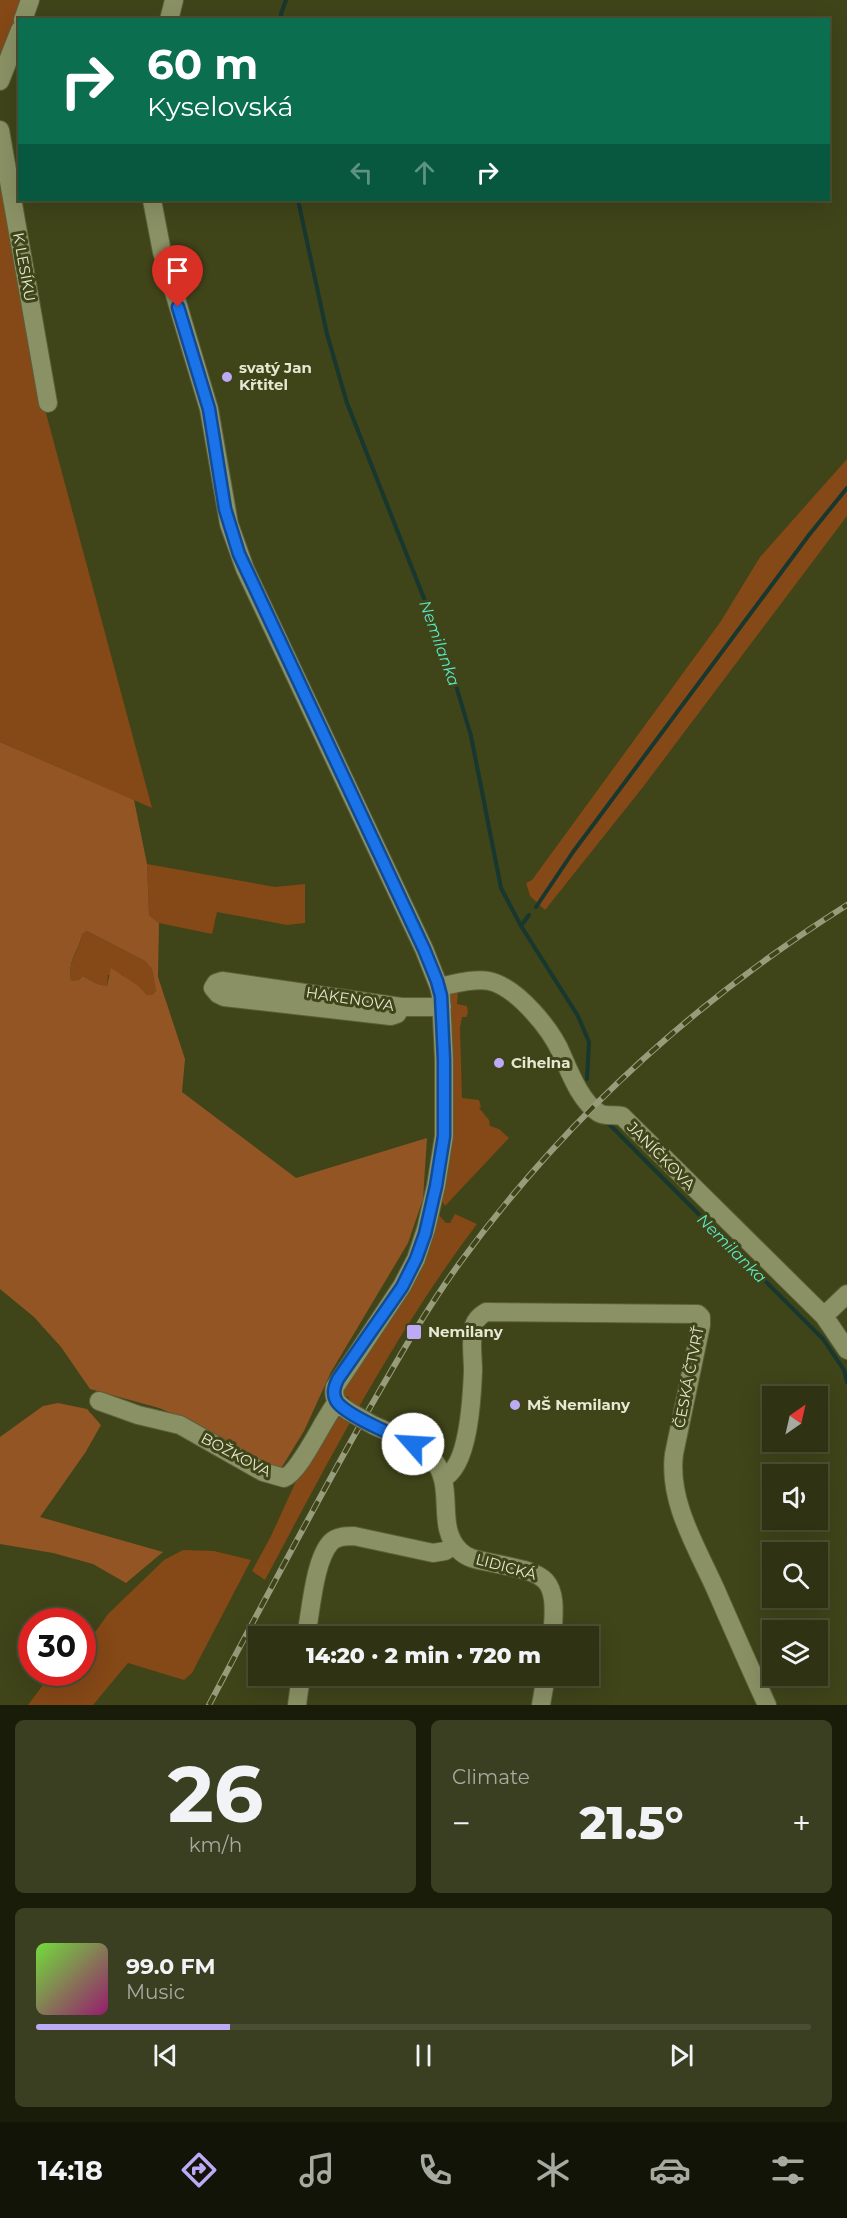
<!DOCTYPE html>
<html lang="en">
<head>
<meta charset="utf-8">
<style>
  body { margin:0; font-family:Montserrat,sans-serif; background:#3b3f21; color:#f1f3f6; height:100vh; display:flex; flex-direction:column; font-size:22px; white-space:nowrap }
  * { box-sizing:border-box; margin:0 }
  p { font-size:20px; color:#a7aaa0 }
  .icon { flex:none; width:33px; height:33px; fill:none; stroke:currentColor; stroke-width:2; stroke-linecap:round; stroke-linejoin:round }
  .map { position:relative; height:1705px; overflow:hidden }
  .drawer { display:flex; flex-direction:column; gap:15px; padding:15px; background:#1a1c0a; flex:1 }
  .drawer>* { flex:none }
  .banner { position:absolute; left:18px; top:18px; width:812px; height:183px; border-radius:0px; box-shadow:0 6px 24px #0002,0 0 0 2px #4a4e33; background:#0b6e4f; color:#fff; overflow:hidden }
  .needle { width:39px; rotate:34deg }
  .tools { position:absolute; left:762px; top:1386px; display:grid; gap:12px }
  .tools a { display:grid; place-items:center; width:66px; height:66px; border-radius:0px; background:#2f3313; box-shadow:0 6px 24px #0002,0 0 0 2px #4a4e33; font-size:30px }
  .speed { position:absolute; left:18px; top:1608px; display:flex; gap:12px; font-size:30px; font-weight:700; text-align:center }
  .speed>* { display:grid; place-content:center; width:78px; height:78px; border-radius:50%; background:#2f3313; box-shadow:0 6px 24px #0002,0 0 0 2px #4a4e33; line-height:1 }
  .speed .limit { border:9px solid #d22; background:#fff; color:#111 }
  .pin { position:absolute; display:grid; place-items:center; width:51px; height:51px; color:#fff; margin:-62px -26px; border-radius:50% 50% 50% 0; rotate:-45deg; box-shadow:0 0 6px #0007 }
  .pin .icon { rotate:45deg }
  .me { position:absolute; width:66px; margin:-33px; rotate:296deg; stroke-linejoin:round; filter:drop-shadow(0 0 4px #0008) }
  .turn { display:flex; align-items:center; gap:21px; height:126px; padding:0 30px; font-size:27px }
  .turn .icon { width:78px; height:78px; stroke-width:2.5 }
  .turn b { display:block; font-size:42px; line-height:51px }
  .lanes { display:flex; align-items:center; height:57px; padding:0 30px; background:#0003; justify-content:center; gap:30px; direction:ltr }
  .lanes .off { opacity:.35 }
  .big { font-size:45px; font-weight:800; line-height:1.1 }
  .drawer .widget { flex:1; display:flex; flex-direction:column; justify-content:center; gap:9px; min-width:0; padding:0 21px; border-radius:9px; background:#3b3f21 }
  .drawer .dial { align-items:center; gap:0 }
  .dial b { font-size:78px; line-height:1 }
  .song { display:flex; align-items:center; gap:18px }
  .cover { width:72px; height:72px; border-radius:9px; background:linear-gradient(135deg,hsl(100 70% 55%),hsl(320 70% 35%)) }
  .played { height:6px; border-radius:3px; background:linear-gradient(90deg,#bcaaf5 25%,#4a4e33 25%) }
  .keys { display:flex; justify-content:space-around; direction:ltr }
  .heat { display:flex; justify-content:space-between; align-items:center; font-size:33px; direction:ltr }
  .drawer .tiles { flex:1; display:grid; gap:15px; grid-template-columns:1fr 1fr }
  .widget:last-child { grid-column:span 2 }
  .trip { position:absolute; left:248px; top:1626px; width:351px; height:60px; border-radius:0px; background:#2f3313; box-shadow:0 6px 24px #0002,0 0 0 2px #4a4e33; font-weight:800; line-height:60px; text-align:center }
  .menu { display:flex; height:96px; justify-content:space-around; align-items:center; background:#131408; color:#a7aaa0 }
  .menu .icon { width:42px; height:42px }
  .menu .on { color:#bcaaf5 }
  .menu b { font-size:27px; color:#f1f3f6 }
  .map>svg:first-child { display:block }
</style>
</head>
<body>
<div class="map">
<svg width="847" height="1705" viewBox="0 0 847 1705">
  <rect width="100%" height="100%" fill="#3f4419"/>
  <!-- green -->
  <path fill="#854817" d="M0,0H24L0,65Z
    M0,158L39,387L152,808L0,742Z
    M847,459V516L643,787L545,910L530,896L526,883L532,880L721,621L760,557Z
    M147,864L275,887L305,884V923L287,925L217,912L212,934L159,923L149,915Z
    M87,931L145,961L152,969L156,991L152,995H147L122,975H108L107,986L97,984L83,976L79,980L71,981C68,957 79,954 82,933Z
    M458,991L457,1004L467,1006L468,1013L466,1017H462L460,1028L462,1098L479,1100L481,1107L479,1108L489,1120L490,1126L499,1129L509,1138L445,1206L442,1201L449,993Z
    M438,1214L446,1223H450L455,1214L477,1224C394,1334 330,1458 265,1580L252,1571L271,1536L318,1433L351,1403L348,1396L344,1398V1390Z
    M183,1550L214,1551L251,1560L192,1673L184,1680L128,1663L93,1705H28L52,1673L82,1672L83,1649L108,1614L164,1560Z"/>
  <!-- forest -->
  <path fill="#945525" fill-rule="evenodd" d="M0,742L134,800L147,864L149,915L159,923L158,977L185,1059L182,1092L296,1178L427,1138L423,1199L408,1243L331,1372L304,1431L280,1470L259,1462L193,1422L159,1408L90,1389L61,1347L34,1317L0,1289ZM87,931L145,961L152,969L156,991L152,995H147L137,985L111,968L107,986L97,984L83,976L79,980L71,981C68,957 78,954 82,934Z
    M58,1403L87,1409L101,1425L85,1453L40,1517L163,1552L126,1583L93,1564L53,1553L0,1544V1437L43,1406Z"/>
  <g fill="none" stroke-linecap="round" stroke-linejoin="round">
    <!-- stream -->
    <path stroke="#17372f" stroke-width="4" d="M282,20L281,14L286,0
      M298,200L327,334L347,403L449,662L471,736L501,888L521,926L578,1016L589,1042L587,1079
      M536,907L573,852L809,535L847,488
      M521,926L529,915
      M607,1122L823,1339L844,1370L847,1382"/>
    <!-- minor casing -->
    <g stroke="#5b5f3b" stroke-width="20">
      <path id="minor" d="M23,20L30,0
        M169,20L174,0
        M0,81L20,30
        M0,130L48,403
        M152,200L162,252L209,409L229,524L245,569L424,949L439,987L441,996L444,1060V1136L436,1186L426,1229L416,1259L402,1286L335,1387C332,1400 339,1405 350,1412
        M439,987C454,984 474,978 489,981C517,987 552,1030 562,1055C570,1073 581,1102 599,1113C606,1117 614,1114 622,1116L824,1316L847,1350
        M401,1007L397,1014L391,1016L224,997L218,994L213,988L216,983L222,981L401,1007H442
        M824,1316L847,1294
        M99,1401L138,1415L180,1425L263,1472L284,1478C301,1471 323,1419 337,1402
        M373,1425C392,1434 415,1441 430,1456C458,1484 434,1524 459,1550C466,1558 477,1560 488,1562C545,1574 559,1572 552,1636
        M443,1478C469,1467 472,1396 473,1371C473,1356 470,1340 474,1325C476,1319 481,1315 486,1312L698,1314L701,1317V1325L674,1454C668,1501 696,1546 715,1588C732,1627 749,1666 767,1705
        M306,1636C311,1612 314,1560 331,1542C337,1536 346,1536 354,1536L433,1553L445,1551L455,1545
        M297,1705L301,1676
        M541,1705L546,1676"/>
    </g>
    <!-- minor -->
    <use href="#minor" stroke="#8a9164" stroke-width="18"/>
    <!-- rail casing -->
    <g stroke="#979c7b" stroke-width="6">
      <path id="rail" d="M209,1705C261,1607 313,1508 368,1411C397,1361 425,1311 459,1264C564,1120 696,1000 847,905"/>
    </g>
    <!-- rail -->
    <use href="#rail" stroke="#3f4419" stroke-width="4" stroke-dasharray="11" stroke-linecap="butt"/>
    <!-- minor-bridge casing -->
    <g stroke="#5b5f3b" stroke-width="20" stroke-linecap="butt">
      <path id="minor-bridge" d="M350,1412L373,1425"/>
    </g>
    <!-- minor-bridge -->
    <use href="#minor-bridge" stroke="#8a9164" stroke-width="18"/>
  </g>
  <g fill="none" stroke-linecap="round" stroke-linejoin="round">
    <!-- route casing -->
    <g stroke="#114b97" stroke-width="15">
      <path id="route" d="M178,307L209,409L225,509L239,554L424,949L437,981L441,996L444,1060V1136L436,1186L425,1234L416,1259L402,1287L338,1379C334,1387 332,1394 337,1402C347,1416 396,1436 413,1444"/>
    </g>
    <!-- route -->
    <use href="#route" stroke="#1a73e8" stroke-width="10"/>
  </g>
  <!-- markers -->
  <g fill="#bcaaf5" stroke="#3f4419" stroke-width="2">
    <circle cx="227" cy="377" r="6"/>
    <circle cx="499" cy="1063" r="6"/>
    <rect x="406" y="1324" width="16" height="16" rx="3"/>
    <circle cx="515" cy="1405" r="6"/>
  </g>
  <g text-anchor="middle" stroke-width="6" stroke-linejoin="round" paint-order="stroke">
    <!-- street labels -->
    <g font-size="15" fill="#e5e9d1" stroke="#3f4419">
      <text transform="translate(24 267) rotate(80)" y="5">K LESÍKU</text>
      <text transform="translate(350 999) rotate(9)" y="5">HAKENOVA</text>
      <text transform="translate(661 1156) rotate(45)" y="5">JANÍČKOVA</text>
      <text transform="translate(689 1377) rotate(-79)" y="5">ČESKÁ ČTVRŤ</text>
      <text transform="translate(236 1455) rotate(28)" y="5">BOŽKOVA</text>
      <text transform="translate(506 1567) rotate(15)" y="5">LIDICKÁ</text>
    </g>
    <!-- poi labels -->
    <g font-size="15" font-weight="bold" fill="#e5e9d1" stroke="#3f4419" text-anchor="start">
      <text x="239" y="373">svatý Jan<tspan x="239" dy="17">Křtitel</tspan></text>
      <text x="511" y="1068">Cihelna</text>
      <text x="428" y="1337">Nemilany</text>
      <text x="527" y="1410">MŠ Nemilany</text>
    </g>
    <!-- water labels -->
    <g font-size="16" font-style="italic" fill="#59ebc9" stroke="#3f4419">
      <text transform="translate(440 643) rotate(70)" y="6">Nemilanka</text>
      <text transform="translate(732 1248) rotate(45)" y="6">Nemilanka</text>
    </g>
  </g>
</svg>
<div class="tools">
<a><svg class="needle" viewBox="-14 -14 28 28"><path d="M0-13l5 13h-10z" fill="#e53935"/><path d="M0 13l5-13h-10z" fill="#a7aaa0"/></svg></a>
<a><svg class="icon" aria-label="sound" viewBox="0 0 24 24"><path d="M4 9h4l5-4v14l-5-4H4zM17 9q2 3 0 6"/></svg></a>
<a><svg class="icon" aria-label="search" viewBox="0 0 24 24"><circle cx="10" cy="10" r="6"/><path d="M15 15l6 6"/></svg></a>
<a><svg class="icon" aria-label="layers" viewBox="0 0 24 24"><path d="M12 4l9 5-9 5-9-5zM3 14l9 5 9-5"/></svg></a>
</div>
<div class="speed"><div class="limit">30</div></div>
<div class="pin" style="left:178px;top:307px;background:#d93025"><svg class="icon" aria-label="arrive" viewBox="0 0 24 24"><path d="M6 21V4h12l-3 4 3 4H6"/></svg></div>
<svg class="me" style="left:413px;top:1444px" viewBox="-20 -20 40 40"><circle r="19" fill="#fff"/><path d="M0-13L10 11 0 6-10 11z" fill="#1a73e8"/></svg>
<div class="trip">14:20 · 2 min · 720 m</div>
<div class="banner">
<div class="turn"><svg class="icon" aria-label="right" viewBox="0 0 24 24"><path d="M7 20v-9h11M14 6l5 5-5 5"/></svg><div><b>60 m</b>Kyselovská</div></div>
<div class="lanes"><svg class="icon off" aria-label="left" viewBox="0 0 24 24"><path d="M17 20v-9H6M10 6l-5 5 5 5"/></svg><svg class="icon off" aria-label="ahead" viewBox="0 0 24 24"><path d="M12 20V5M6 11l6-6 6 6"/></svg><svg class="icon" aria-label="right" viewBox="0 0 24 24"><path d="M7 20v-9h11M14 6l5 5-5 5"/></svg></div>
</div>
</div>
<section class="drawer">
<div class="tiles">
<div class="widget dial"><b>26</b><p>km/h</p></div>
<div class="widget"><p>Climate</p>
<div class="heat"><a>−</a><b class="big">21.5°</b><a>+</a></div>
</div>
<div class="widget">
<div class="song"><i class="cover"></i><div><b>99.0 FM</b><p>Music</p></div></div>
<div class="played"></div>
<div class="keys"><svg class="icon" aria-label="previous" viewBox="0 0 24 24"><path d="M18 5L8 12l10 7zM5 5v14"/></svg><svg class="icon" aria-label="pause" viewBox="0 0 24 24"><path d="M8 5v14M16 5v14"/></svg><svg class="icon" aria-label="next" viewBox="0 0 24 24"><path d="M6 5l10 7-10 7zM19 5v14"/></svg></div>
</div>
</div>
</section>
<nav class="menu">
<b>14:18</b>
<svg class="icon on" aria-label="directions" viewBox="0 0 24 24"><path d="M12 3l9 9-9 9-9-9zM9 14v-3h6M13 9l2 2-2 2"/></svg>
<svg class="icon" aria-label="music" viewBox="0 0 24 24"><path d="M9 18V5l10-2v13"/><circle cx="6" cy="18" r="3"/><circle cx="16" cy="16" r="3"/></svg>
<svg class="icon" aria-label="phone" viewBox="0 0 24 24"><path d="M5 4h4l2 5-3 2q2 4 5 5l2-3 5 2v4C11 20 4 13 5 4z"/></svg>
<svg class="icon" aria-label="climate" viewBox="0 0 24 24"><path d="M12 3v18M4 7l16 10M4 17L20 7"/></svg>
<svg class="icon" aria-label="car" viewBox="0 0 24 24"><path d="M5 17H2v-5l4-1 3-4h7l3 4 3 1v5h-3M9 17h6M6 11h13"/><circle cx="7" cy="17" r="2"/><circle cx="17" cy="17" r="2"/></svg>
<svg class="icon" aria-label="filters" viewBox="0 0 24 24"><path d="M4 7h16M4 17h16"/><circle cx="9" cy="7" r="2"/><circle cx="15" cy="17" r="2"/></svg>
</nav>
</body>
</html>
